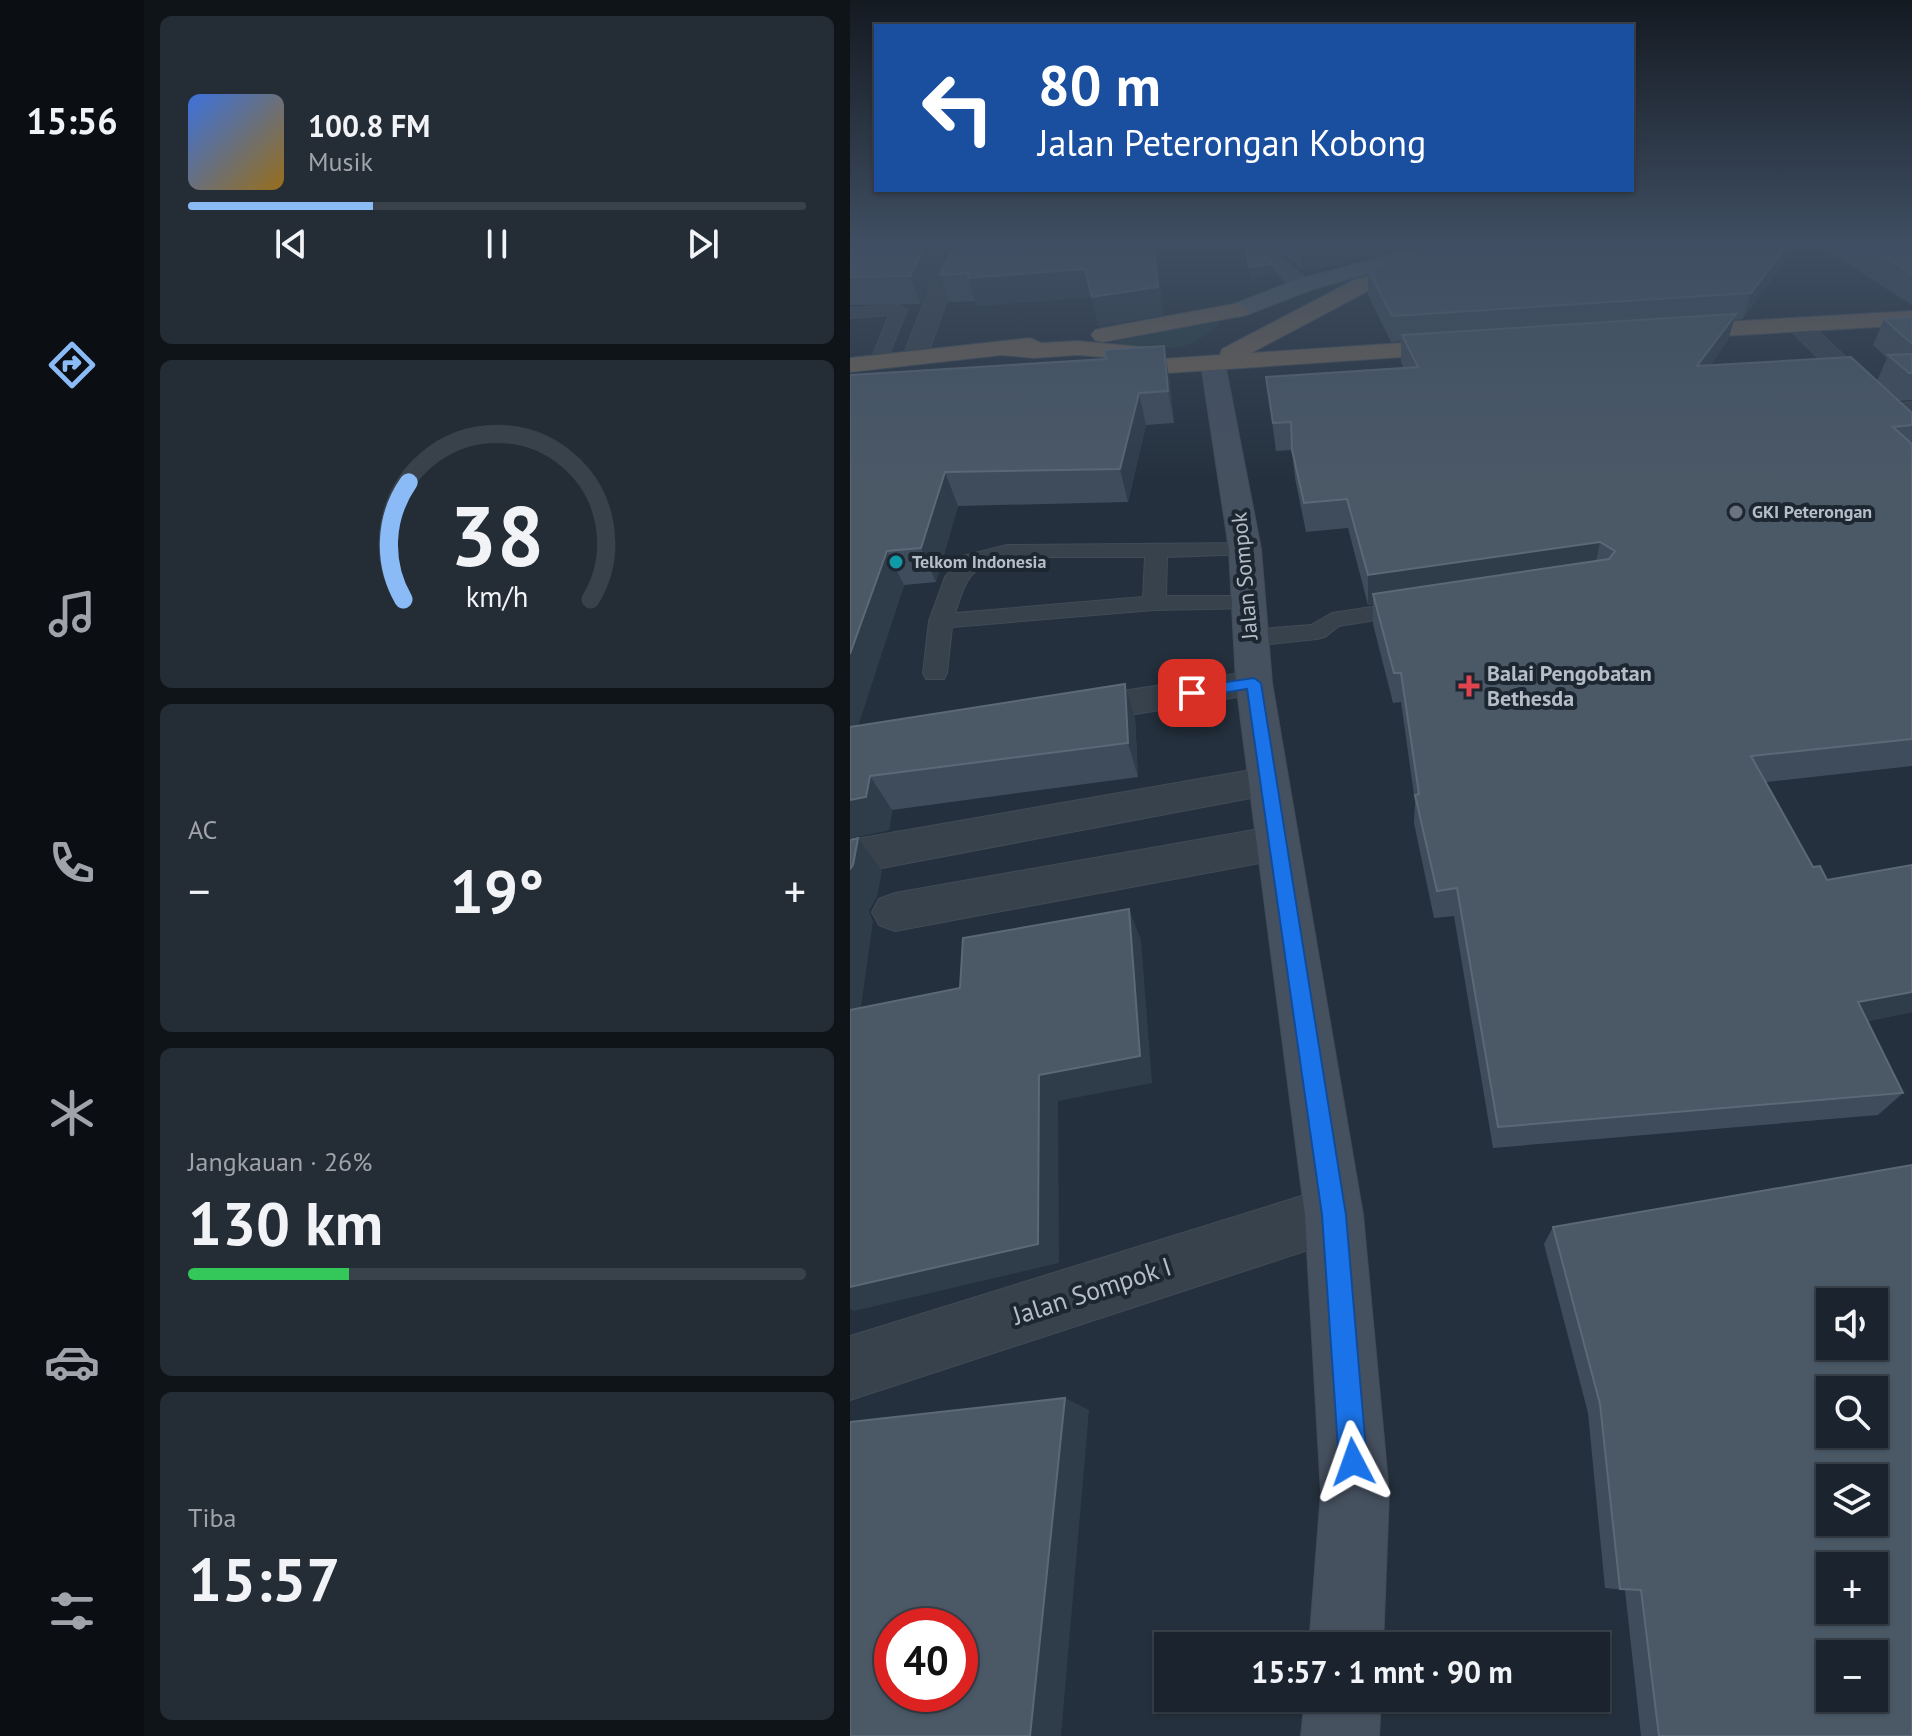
<!DOCTYPE html>
<html lang="id">
<head>
<meta charset="utf-8">
<style>
  body { margin:0; font-family:"PT Sans",sans-serif; background:#242c36; color:#f1f3f6; height:100vh; display:flex; flex-direction:column; font-size:30px; white-space:nowrap }
  * { box-sizing:border-box; margin:0 }
  p { font-size:26px; color:#a0a4aa }
  .icon { flex:none; width:44px; height:44px; fill:none; stroke:currentColor; stroke-width:2; stroke-linecap:round; stroke-linejoin:round }
  .map { position:relative; flex:1; overflow:hidden }
  .side { display:flex; flex-direction:column; gap:16px; padding:16px; background:#0f1419; width:706px }
  .side>* { flex:none }
  .banner { position:absolute; left:24px; top:24px; width:760px; height:168px; border-radius:0px; box-shadow:0 2px 6px #0004,0 0 0 2px #39414a; background:#1a4fa0; color:#fff; overflow:hidden }
  .buttons { position:absolute; left:966px; top:1288px; display:grid; gap:16px }
  .buttons a { display:grid; place-items:center; width:72px; height:72px; border-radius:0px; background:#1b242e; box-shadow:0 2px 6px #0004,0 0 0 2px #39414a; font-size:40px }
  .speed { position:absolute; left:24px; top:1608px; display:flex; gap:16px; font-size:40px; font-weight:700; text-align:center }
  .speed>* { display:grid; place-content:center; width:104px; height:104px; border-radius:50%; background:#1b242e; box-shadow:0 2px 6px #0004,0 0 0 2px #39414a; line-height:1 }
  .speed .limit { border:12px solid #d22; background:#fff; color:#111 }
  .pin { position:absolute; display:grid; place-items:center; width:68px; height:68px; color:#fff; margin:-34px; border-radius:16px; box-shadow:0 4px 12px #0006 }
  .me { position:absolute; width:88px; margin:-44px; rotate:356deg; stroke-linejoin:round; filter:drop-shadow(0 0 6px #0008) }
  .turn { display:flex; align-items:center; gap:28px; height:168px; padding:0 32px; font-size:36px }
  .turn .icon { width:104px; height:104px; stroke-width:2.5 }
  .turn b { display:block; font-size:56px; line-height:68px }
  .big { font-size:60px; font-weight:800; line-height:1.1 }
  .side .card { flex:1; display:flex; flex-direction:column; justify-content:center; gap:12px; min-width:0; padding:0 28px; border-radius:12px; background:#242c36 }
  .side .dial { align-items:center; gap:0 }
  .dial svg { height:208px; overflow:visible; fill:none; stroke:#39414a; stroke-width:7; stroke-linecap:round; text-anchor:middle }
  .dial text { fill:#f1f3f6; stroke:none }
  .song { display:flex; align-items:center; gap:24px }
  .cover { width:96px; height:96px; border-radius:12px; background:linear-gradient(135deg,hsl(220 70% 55%),hsl(40 70% 35%)) }
  .played { height:8px; border-radius:4px; background:linear-gradient(90deg,#8abbf6 30%,#39414a 30%) }
  .keys { display:flex; justify-content:space-around; direction:ltr }
  .heat { display:flex; justify-content:space-between; align-items:center; font-size:44px; direction:ltr }
  .charge { height:12px; border-radius:6px; background:linear-gradient(90deg,#34c759 26%,#39414a 0) }
  .trip { position:absolute; left:304px; top:1632px; width:456px; height:80px; border-radius:0px; background:#1b242e; box-shadow:0 2px 6px #0004,0 0 0 2px #39414a; font-weight:800; line-height:80px; text-align:center }
  main { display:flex; flex:1; min-height:0 }
  .tab-bar { display:flex; flex-direction:column; width:144px; justify-content:space-around; align-items:center; background:#0b0e12; color:#a0a4aa }
  .tab-bar .icon { width:56px; height:56px }
  .tab-bar .current { color:#8abbf6 }
  .tab-bar b { font-size:36px; color:#f1f3f6 }
  .map>svg:first-child { display:block }
</style>
</head>
<body>
<main>
<nav class="tab-bar">
<b>15:56</b>
<svg class="icon current" aria-label="directions" viewBox="0 0 24 24"><path d="M12 3l9 9-9 9-9-9zM9 14v-3h6M13 9l2 2-2 2"/></svg>
<svg class="icon" aria-label="music" viewBox="0 0 24 24"><path d="M9 18V5l10-2v13"/><circle cx="6" cy="18" r="3"/><circle cx="16" cy="16" r="3"/></svg>
<svg class="icon" aria-label="phone" viewBox="0 0 24 24"><path d="M5 4h4l2 5-3 2q2 4 5 5l2-3 5 2v4C11 20 4 13 5 4z"/></svg>
<svg class="icon" aria-label="climate" viewBox="0 0 24 24"><path d="M12 3v18M4 7l16 10M4 17L20 7"/></svg>
<svg class="icon" aria-label="car" viewBox="0 0 24 24"><path d="M5 17H2v-5l4-1 3-4h7l3 4 3 1v5h-3M9 17h6M6 11h13"/><circle cx="7" cy="17" r="2"/><circle cx="17" cy="17" r="2"/></svg>
<svg class="icon" aria-label="filters" viewBox="0 0 24 24"><path d="M4 7h16M4 17h16"/><circle cx="9" cy="7" r="2"/><circle cx="15" cy="17" r="2"/></svg>
</nav>
<section class="side">
<div class="card">
<div class="song"><i class="cover"></i><div><b>100.8 FM</b><p>Musik</p></div></div>
<div class="played"></div>
<div class="keys"><svg class="icon" aria-label="previous" viewBox="0 0 24 24"><path d="M18 5L8 12l10 7zM5 5v14"/></svg><svg class="icon" aria-label="pause" viewBox="0 0 24 24"><path d="M8 5v14M16 5v14"/></svg><svg class="icon" aria-label="next" viewBox="0 0 24 24"><path d="M6 5l10 7-10 7zM19 5v14"/></svg></div>
</div>
<div class="card dial"><svg viewBox="0 0 100 80">
<path d="M14 69A42 42 0 1 1 86 69"/>
<path d="M14 69A42 42 0 0 1 16 24" stroke="#8abbf6"/>
<text x="50" y="56" font-size="32" font-weight="700">38</text>
<text x="50" y="72" font-size="11">km/h</text>
</svg></div>
<div class="card"><p>AC</p>
<div class="heat"><a>−</a><b class="big">19°</b><a>+</a></div>
</div>
<div class="card"><p>Jangkauan · 26%</p><b class="big">130 km</b><div class="charge"></div></div>
<div class="card"><p>Tiba</p><b class="big">15:57</b></div>
</section>
<div class="map">
<svg width="1062" height="1736" viewBox="0 0 1062 1736">
  <rect width="100%" height="100%" fill="#24303d"/>
  <!-- green -->
  <path fill="#263d3e" d="M367,321L371,323C332,357 319,348 270,344L267,341Z"/>
  <g fill="none" stroke-linecap="round" stroke-linejoin="round">
    <!-- lane casing -->
    <g stroke="#414b56" stroke-width="2">
      <path id="lane" d="M49,305L57,310L36,362L28,367L22,366L20,362L39,315L0,318V308Z
        M1062,402V412L1036,415L1027,410L1036,405Z
        M395,543L406,549L403,554L317,557L316,596H399L407,598L410,603L407,608L304,610L102,627L97,673L94,679H76L73,673L79,621L95,577L113,556L157,545ZM158,557H295L293,597L105,613C118,575 119,568 158,557Z
        M561,601L569,603L573,608L569,613L489,626L475,637L467,639L400,646L392,643L388,638L392,633L400,630L461,625L482,613Z"/>
    </g>
    <!-- street casing -->
    <g stroke="#414b56" stroke-width="2">
      <path id="street" d="M105,240H125L101,289L76,359L73,364H55L52,359L79,289Z
        M947,317L955,319L1062,419V442L1052,440L939,329L936,324L939,319Z
        M404,671L417,674L422,683L417,692L220,725L207,721L201,712L207,703L220,699Z
        M418,767L432,772L438,782L432,792L0,874V840Z
        M426,826L441,831L448,843L441,855L426,860L45,931L29,925L22,912L29,899L45,893Z
        M484,1186L504,1195L513,1215L504,1235L0,1400V1336Z"/>
    </g>
    <!-- secondary casing -->
    <g stroke="#414b56" stroke-width="2">
      <path id="secondary" d="M392,240H413L464,285L461,290H445Z
        M363,357L372,359L375,364L411,549L422,683L513,1215L539,1493L533,1646H459L471,1493L455,1215L386,683L379,549L351,364L354,359Z
        M455,1698H531L529,1736H451Z"/>
    </g>
    <!-- primary casing -->
    <g stroke="#414b56" stroke-width="2">
      <path id="primary" d="M594,240H625L622,244L461,290L397,315L389,317L378,310L381,305L445,280Z"/>
    </g>
    <!-- highway casing -->
    <g stroke="#434d58" stroke-width="2">
      <path id="highway" d="M634,240H663L660,244L520,290L401,353L612,339L620,341L624,346L620,351L612,353L258,377L249,375L246,370L249,365L295,360L227,355L184,358L152,355L0,372V358L180,338L191,343L227,341L304,348L308,353L304,358L297,360L370,355L372,349L504,280Z
        M389,303L400,310L397,315L253,342L245,340L241,335L245,330L253,328Z
        M1062,311V325L821,339L813,337L809,332L813,327L821,325Z"/>
    </g>
    <!-- lane -->
    <use href="#lane" fill="#38424d" fill-rule="evenodd"/>
    <!-- street -->
    <use href="#street" fill="#38424d" fill-rule="evenodd"/>
    <!-- secondary -->
    <use href="#secondary" fill="#465160" fill-rule="evenodd"/>
    <!-- primary -->
    <use href="#primary" fill="#56616d" fill-rule="evenodd"/>
    <!-- highway -->
    <use href="#highway" fill="#736555" fill-rule="evenodd"/>
  </g>
  <!-- wall -->
  <path fill="#3f4c5b" d="M0,240H102L70,304L0,305Z
    M108,240H305L313,315L248,326L242,297L127,306L125,301L99,302L90,275Z
    M417,240H584L490,265L452,270Z
    M950,240L893,319L884,320L878,340L860,366L1027,381L1037,358L1023,345L1034,319L1062,318V400L1048,401L1062,413V766L916,782L963,867L977,880L1062,865V1012L1018,1021L1053,1093L1028,1115L643,1148L604,916L584,918L564,823L565,802L551,702L543,703L523,624V604L518,605L498,528L456,532L445,478L442,450L426,451L416,377L554,368L551,362V341L541,342L518,295V270Z
    M960,240H1062V305Z
    M0,375L319,377L324,423L296,425L278,502L108,506L86,582L54,585L8,725L285,718L288,777L42,810L39,830L0,838Z
    M703,1227L1062,1736H791L775,1590L755,1588L738,1413L694,1244Z"/>
  <!-- shaded-wall -->
  <path fill="#2f3c4a" d="M79,240H102L70,304L60,276Z
    M303,240H305L313,315L248,326L242,297Z
    M494,240H584L490,265L452,270L451,246Z
    M941,240H950L893,319L901,293Z
    M423,264L424,275L400,278L399,267Z
    M235,269L242,297L127,306L118,278Z
    M886,314L878,340L840,394L847,366Z
    M314,346L319,377L324,423L318,391Z
    M289,393L296,425L278,502L270,469Z
    M95,472L108,506L86,582L71,548Z
    M750,542L744,571L523,594V604L518,605V575Z
    M37,551L54,585L7,729L0,732V654Z
    M275,684L285,718L288,777L278,743Z
    M20,776L42,810L39,830L0,838V800Z
    M8,838L32,871L27,897L19,911L23,921L6,1043L0,1037V869Z
    M279,909L291,940L302,1083L208,1101L209,1263L4,1311L0,1309V1287Z
    M1062,992V1012L987,1027L1008,1002Z
    M215,1398L239,1410L211,1736H180Z"/>
  <!-- building -->
  <path fill="#4b5967" stroke="#5c6876" stroke-width="2" fill-rule="evenodd" d="M0,240H79L60,276L0,277Z
    M108,240H303L308,287L242,297L235,269L118,278L119,273L90,275Z
    M395,240H397L423,264L399,267Z
    M443,240H494L451,246Z
    M612,240H941L901,293L542,316L518,270Z
    M1006,240H1062V273Z
    M886,314L847,366L1001,357L1062,413V425L1043,427L1062,444V739L901,756L963,867L970,866L977,880L1062,865V992L1008,1002L1053,1093L648,1127L607,888L587,891L565,795L569,794L551,673H544L523,594L759,559L765,551L750,542L518,575L497,499L454,503L442,450L441,422L423,423L416,377L568,367L552,335Z
    M1062,318V344L1034,319Z
    M314,346L318,391L289,393L270,469L95,472L71,548L37,551L0,654V375L256,359L254,350Z
    M1062,354V373H1059L1038,355Z
    M275,684L278,743L20,776L16,797L0,800V727Z
    M8,838L3,865L0,869V840Z
    M279,909L290,1056L189,1075L188,1244L0,1287V1010L110,988L113,938Z
    M1062,1165V1736H809L791,1590L770,1589L750,1404L703,1227ZM980,1302H1024V1346H980ZM980,1390H1024V1434H980ZM980,1478H1024V1522H980ZM980,1566H1024V1610H980ZM980,1654H1024V1698H980Z
    M215,1398L180,1736H0V1422ZM42,1626H110V1694H42Z"/>
  <!-- sky -->
  <linearGradient id="sky" x2="0" y2="1"><stop stop-color="#141a22"/><stop offset="0.5" stop-color="#3f4e62"/><stop offset="1" stop-color="#3f4e62" stop-opacity="0"/></linearGradient>
  <rect width="1062" height="483" fill="url(#sky)"/>
  <!-- route -->
  <path fill="#1a73e8" stroke="#114b97" stroke-width="2" d="M404,678L411,683L496,1215L517,1462L513,1472L503,1476L493,1472L489,1462L472,1215L397,689L342,698L334,693L342,687Z"/>
  <!-- markers -->
  <circle fill="#6b7280" stroke="#1d2732" stroke-width="3" cx="886" cy="512" r="8"/>
  <circle fill="#0f9aa8" stroke="#1d2732" stroke-width="3" cx="46" cy="562" r="8"/>
  <path fill="#e0444e" stroke="#1d2732" stroke-width="3" d="M615 674h8v8h8v8h-8v8h-8v-8h-8v-8h8z"/>
  <g text-anchor="middle" stroke-width="8" stroke-linejoin="round" paint-order="stroke">
    <!-- far-poi labels -->
    <g font-size="18" font-weight="bold" fill="#b4bdc8" stroke="#1d2732" text-anchor="start">
      <text x="902" y="518">GKI Peterongan</text>
      <text x="62" y="568">Telkom Indonesia</text>
    </g>
    <!-- street labels -->
    <g font-size="22" fill="#b4bdc8" stroke="#1d2732">
      <text transform="translate(394 576) rotate(-95)" y="8">Jalan Sompok</text>
    </g>
    <!-- poi labels -->
    <g font-size="22" font-weight="bold" fill="#b4bdc8" stroke="#1d2732" text-anchor="start">
      <text x="637" y="681">Balai Pengobatan<tspan x="637" dy="25">Bethesda</tspan></text>
    </g>
    <!-- near-street labels -->
    <g font-size="26" fill="#b4bdc8" stroke="#1d2732">
      <text transform="translate(242 1291) rotate(-18)" y="9">Jalan Sompok I</text>
    </g>
  </g>
</svg>
<div class="buttons">
<a><svg class="icon" aria-label="sound" viewBox="0 0 24 24"><path d="M4 9h4l5-4v14l-5-4H4zM17 9q2 3 0 6"/></svg></a>
<a><svg class="icon" aria-label="search" viewBox="0 0 24 24"><circle cx="10" cy="10" r="6"/><path d="M15 15l6 6"/></svg></a>
<a><svg class="icon" aria-label="layers" viewBox="0 0 24 24"><path d="M12 4l9 5-9 5-9-5zM3 14l9 5 9-5"/></svg></a>
<a>+</a>
<a>−</a>
</div>
<div class="speed"><div class="limit">40</div></div>
<div class="pin" style="left:342px;top:693px;background:#d93025"><svg class="icon" aria-label="arrive" viewBox="0 0 24 24"><path d="M6 21V4h12l-3 4 3 4H6"/></svg></div>
<svg class="me" style="left:503px;top:1462px" viewBox="-20 -20 40 40"><path d="M0-17L14 15 0 8-14 15z" fill="#1a73e8" stroke="#fff" stroke-width="4"/></svg>
<div class="trip">15:57 · 1 mnt · 90 m</div>
<div class="banner">
<div class="turn"><svg class="icon" aria-label="left" viewBox="0 0 24 24"><path d="M17 20v-9H6M10 6l-5 5 5 5"/></svg><div><b>80 m</b>Jalan Peterongan Kobong</div></div>
</div>
</div>
</main>
</body>
</html>
